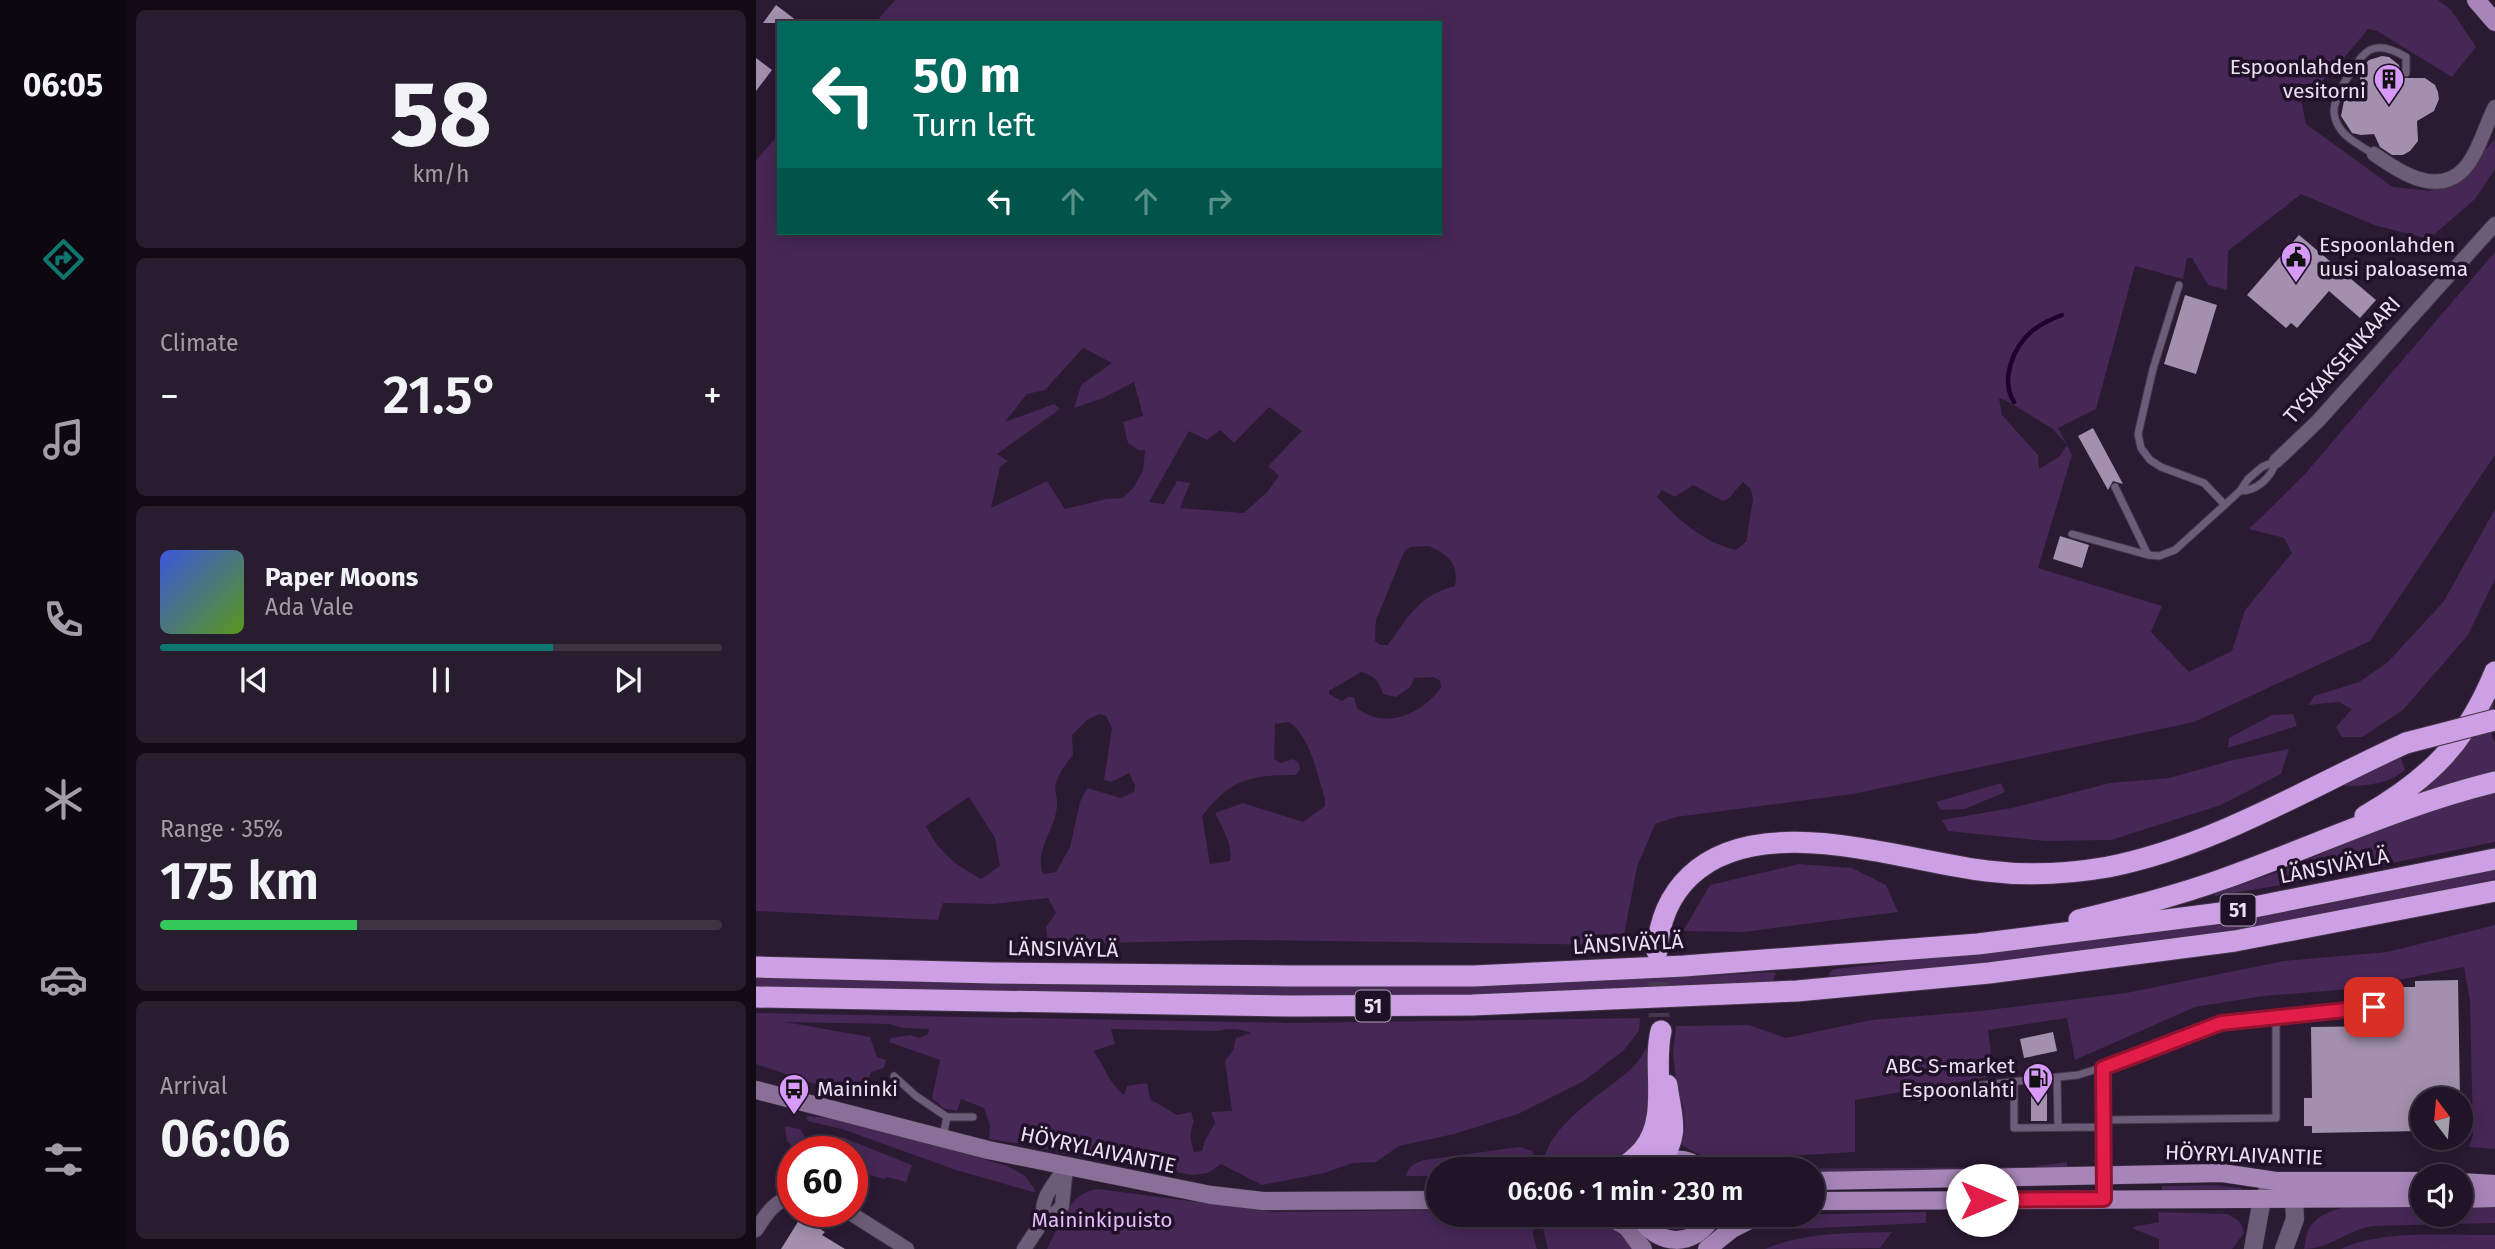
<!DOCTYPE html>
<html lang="en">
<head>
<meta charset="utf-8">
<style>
  body { margin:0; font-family:"Fira Sans",sans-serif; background:#281d2e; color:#f1f3f6; height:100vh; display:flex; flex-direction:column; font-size:26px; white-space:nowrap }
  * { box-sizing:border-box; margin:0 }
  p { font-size:23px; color:#a29ea7 }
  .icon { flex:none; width:38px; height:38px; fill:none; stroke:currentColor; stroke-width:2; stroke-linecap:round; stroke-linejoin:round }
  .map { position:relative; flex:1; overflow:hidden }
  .drawer { display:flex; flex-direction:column; gap:10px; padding:10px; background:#120b15; width:630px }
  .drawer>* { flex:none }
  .guide { position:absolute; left:21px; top:21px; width:665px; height:214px; border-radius:0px; box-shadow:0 4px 18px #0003,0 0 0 2px #3d3343; background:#00695c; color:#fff; overflow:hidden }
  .needle { width:46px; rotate:344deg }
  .buttons { position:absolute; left:1654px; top:1087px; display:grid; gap:14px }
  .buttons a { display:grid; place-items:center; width:63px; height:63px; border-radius:50%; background:#201426; box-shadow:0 4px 18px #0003,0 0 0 2px #3d3343; font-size:35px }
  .speed { position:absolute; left:21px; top:1136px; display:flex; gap:14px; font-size:35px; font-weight:700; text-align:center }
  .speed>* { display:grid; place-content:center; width:91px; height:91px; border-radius:50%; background:#201426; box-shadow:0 4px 18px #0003,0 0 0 2px #3d3343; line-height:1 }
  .speed .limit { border:10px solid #d22; background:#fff; color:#111 }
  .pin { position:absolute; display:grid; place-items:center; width:60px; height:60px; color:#fff; margin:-30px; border-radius:14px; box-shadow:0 4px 10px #0006 }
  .me { position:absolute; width:77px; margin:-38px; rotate:90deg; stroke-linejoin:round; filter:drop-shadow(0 0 5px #0008) }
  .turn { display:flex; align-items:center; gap:24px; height:147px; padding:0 21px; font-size:32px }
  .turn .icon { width:91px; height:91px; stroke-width:2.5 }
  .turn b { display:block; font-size:49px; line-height:60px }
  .lanes { display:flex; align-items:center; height:66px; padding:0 21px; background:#0003; justify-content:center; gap:35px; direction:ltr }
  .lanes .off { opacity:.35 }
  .big { font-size:52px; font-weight:600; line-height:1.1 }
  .drawer .tile { flex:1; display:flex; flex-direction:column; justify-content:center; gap:10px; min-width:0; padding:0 24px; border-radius:10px; background:#281d2e }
  .drawer .dial { align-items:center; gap:0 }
  .dial b { font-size:91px; line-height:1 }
  .song { display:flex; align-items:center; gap:21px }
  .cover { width:84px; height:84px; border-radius:10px; background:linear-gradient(135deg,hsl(230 70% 55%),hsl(90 70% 35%)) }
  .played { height:7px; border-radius:4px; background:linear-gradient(90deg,#0f766e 70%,#3d3343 70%) }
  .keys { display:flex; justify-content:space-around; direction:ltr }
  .heat { display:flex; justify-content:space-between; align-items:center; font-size:38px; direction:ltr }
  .charge { height:10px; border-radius:5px; background:linear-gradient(90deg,#34c759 35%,#3d3343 0) }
  .trip { position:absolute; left:670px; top:1157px; width:399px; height:70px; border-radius:35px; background:#201426; box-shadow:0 4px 18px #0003,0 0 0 2px #3d3343; font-weight:600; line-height:70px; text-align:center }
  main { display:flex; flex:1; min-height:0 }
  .tabs { display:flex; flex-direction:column; width:126px; justify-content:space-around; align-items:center; background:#0d080f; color:#a29ea7 }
  .tabs .icon { width:49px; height:49px }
  .tabs .current { color:#0f766e }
  .tabs b { font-size:32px; color:#f1f3f6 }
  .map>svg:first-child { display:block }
</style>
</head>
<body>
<main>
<nav class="tabs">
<b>06:05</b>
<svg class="icon current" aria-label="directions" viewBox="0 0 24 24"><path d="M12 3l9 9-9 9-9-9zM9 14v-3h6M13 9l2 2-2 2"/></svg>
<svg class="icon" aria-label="music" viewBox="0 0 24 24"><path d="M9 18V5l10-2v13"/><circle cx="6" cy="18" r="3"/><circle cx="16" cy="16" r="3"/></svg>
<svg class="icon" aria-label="phone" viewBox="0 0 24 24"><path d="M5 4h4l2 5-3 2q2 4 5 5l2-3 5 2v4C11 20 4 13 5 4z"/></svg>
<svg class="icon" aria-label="climate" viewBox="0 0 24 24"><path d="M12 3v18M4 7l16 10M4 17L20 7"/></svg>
<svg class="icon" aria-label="car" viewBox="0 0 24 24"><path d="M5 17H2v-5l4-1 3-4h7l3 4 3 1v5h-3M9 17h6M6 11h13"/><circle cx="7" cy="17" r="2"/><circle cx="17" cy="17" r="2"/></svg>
<svg class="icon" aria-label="filters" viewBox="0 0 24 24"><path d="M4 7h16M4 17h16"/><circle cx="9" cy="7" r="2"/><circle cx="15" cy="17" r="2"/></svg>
</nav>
<section class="drawer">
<div class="tile dial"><b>58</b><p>km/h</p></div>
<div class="tile"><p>Climate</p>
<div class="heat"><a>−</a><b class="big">21.5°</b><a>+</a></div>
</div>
<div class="tile">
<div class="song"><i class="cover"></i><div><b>Paper Moons</b><p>Ada Vale</p></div></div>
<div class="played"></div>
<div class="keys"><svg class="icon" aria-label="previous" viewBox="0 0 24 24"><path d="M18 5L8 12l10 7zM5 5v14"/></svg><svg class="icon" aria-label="pause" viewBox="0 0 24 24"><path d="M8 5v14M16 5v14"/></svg><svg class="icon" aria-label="next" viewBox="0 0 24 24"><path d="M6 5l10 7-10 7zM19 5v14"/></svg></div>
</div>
<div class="tile"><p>Range · 35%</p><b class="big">175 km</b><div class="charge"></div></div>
<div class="tile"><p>Arrival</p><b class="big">06:06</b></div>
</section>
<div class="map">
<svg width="1739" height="1249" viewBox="0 0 1739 1249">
  <rect width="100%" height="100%" fill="#2a1a32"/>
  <!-- green -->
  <path fill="#462756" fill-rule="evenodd" d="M139,0H1682L1695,10L1720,47L1696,77L1621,31L1612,29L1578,70L1545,100L1550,124L1637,187L1674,191L1704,178L1739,139V169L1719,199L1673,239L1618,225L1545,194L1472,251L1471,290L1452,285L1436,258H1431L1427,279L1379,266L1340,409L1302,428L1316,455L1282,568L1406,606L1395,632L1433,672L1476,651L1489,610L1536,553L1528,538L1493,529L1548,475L1739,252V455L1614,641L1438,722L1097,794L920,817L899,824L881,867L866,945L486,940L292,944L290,927L300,913L292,898L238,904L187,903L182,920L0,911V160L23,134V233H684V23H119ZM327,348L356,363L325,385L318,408L347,398L378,382L387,416L367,422L372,443L382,450H389L387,471L377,488L367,498L350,499L309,509L291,481L235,508L244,467L252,461L241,454L304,409L298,404L249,422L271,394L289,390ZM1243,398L1251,401L1297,429L1311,445L1303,457L1283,469L1282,455L1246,415ZM513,407L546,431L512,466L523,476L511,492L488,513L424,508L434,483L421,481L408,504L393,502L433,431L451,440L464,430L478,443ZM987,482L995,489L997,499L990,542L980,550C947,542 924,521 901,497L906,490L919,497L937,485L967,501L973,498ZM673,546C692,555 703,563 699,586C663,595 652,617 632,645H625L619,641L620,620L649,550L655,547ZM605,672C619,676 623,681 627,694L640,697L654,687L659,678L678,677L684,681L685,688C666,713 630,731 601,708L598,697H592L586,701L573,694V691ZM343,714L350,716L356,728L348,780L355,782L373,773L379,785L378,792L365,798L331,788L324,802L314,847L300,872L287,874C278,850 300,829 301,805C302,798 298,791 300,783C303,772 310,764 317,755L316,735L331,720ZM533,722C555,737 561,775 569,799V806L547,822L487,803L459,813C466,827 477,844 474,861L454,864L446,816C475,779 494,775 539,775L544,770L543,763L537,759L524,763L518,759L519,724ZM213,797L239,838L244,866L225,879C199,864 184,854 170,826Z
    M1739,509V579L1712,635L1647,710L1606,737H1586L1580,727L1596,709L1583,702L1552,705L1558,696L1603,682L1632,662L1688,601Z
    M1739,688L1736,735L1739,743V772L1654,799Z
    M1537,714L1541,726L1472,748L1473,738L1516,715Z
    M1533,749L1525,774L1465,805L1355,840L1289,841L1192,831L1186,820L1256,808L1354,783L1413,778L1477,760Z
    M1644,755L1649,770C1633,784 1610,786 1589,786L1587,780Z
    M1245,783L1249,792L1209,809L1185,810L1180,802Z
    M1739,789V842L1538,883L1459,896V893L1528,870L1641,821Z
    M1043,864L1096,868L1130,885L1142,912L988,932L927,931L954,885Z
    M1739,870V879L1561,916L1397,942L1192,968L1073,976V973L1078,969L1361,938L1536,911Z
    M1739,925V1149L1713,1147L1717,1135L1714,1001L1708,967L1596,989L1508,996L1439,1007L1319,1060L1311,1018L1232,1030L1238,1076L1099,1100V1152L980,1159C962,1164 942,1155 926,1145L929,1127L927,1106L921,1092L917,1053L920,1026L993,1025L1030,1038L1115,1020L1224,1011L1370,993L1528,961L1631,952Z
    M1017,972L1020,973L1017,981L990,983L722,994L528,996L0,987V978C339,988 678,992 1017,972Z
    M0,1013L536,1023L884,1018L883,1031L868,1050L828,1081L762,1114L698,1134L643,1146L620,1162L597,1163L568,1173L506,1185L465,1164L452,1173L435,1175L365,1160L309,1154L275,1145L233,1139L234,1125L228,1108L205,1099L201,1111L187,1108L176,1098L184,1060L133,1042L135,1038L154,1035L164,1038L172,1034L173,1029L147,1028L133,1024L29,1022L114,1037L121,1057L130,1060L128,1068L115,1072L106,1100L0,1064ZM355,1029L461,1031C472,1028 485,1028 495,1033L480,1038L477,1050L469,1061L476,1111L455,1112L459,1123L449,1140L446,1151L438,1152C434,1140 433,1133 438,1122L435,1112L421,1115L394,1099L391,1083L371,1086L368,1095C351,1081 350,1067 337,1051L359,1044Z
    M892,1045L896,1106L887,1135L864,1162L854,1169H786C790,1124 847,1095 877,1067C883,1061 888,1052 892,1045Z
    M53,1116L90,1120L251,1166L269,1176L280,1191L277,1192L200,1170L86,1129L52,1121L50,1117Z
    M29,1126L44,1129L58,1151L40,1149L31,1141Z
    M73,1135L88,1138L156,1165L150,1182L131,1177L128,1179L96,1170V1152L68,1151L60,1143Z
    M763,1147L777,1151L776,1169H682V1176H650C652,1166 659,1163 668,1160Z
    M1311,1162V1168L1057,1174V1169H994L1276,1167Z
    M1456,1185L1485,1188L1486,1194H1406V1186Z
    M342,1189L518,1212L682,1210V1214L711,1215L721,1219H777V1235L781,1249H291C304,1226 312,1192 342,1189Z
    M1705,1203H1739V1223L1616,1226C1592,1230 1573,1249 1548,1249C1550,1239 1550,1230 1557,1223C1579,1199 1637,1204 1666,1204V1214H1704Z
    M1170,1212V1223L1039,1229C1030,1215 1017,1223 1003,1225L1001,1224L1036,1215Z
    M1402,1212L1471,1214C1481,1219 1486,1222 1488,1233L1476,1249H1403V1239L1378,1229L1377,1227L1403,1222Z
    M806,1217C839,1219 858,1223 878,1249H792L786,1224Z
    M1136,1232L1124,1248L1009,1249C1050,1232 1092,1233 1136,1232Z
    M1739,1235V1249H1585C1628,1229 1692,1236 1739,1235Z"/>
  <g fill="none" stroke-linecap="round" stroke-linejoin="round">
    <!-- stream -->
    <path stroke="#1f002e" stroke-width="4.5" d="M1258,402C1244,380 1257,347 1276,331C1285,324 1295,319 1306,315"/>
  </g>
  <!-- building -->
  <path fill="#a390ae" d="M20,5L44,23H7Z
    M1626,56L1633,57L1643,65L1646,78H1669L1679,85L1682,92L1683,99L1678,111L1661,121L1662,141L1654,151L1647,155H1636L1624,147L1618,134L1605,135L1596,133L1585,116L1588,101L1606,90L1604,77L1608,65L1613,60Z
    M0,58L16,70L0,91Z
    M1543,235L1620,300L1604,318L1573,291L1541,328L1535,323L1530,328L1491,295Z
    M1429,295L1461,305L1440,374L1408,364Z
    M1337,428L1367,484L1357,481L1352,490L1322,436Z
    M1304,536L1333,545L1326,568L1297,559Z
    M1702,980L1704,1099H1666V1131L1556,1133V1126H1548V1098H1556L1555,1027L1627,1026V987H1659V981Z
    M1297,1032L1301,1051L1268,1058L1264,1039Z
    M1275,1089H1291V1121H1275Z
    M45,1217L69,1232L66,1235L89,1249H25Z"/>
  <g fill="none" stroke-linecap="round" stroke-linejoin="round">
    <!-- motorway-tunnel -->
    <path stroke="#47384e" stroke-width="21" stroke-dasharray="21 10" stroke-linecap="butt" d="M901,951L903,1017"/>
    <!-- service casing -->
    <g stroke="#423548" stroke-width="9">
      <path id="service" d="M1617,154C1606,146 1590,139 1583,127C1580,122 1578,117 1578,111C1578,97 1601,57 1614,50C1625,44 1640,51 1650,57V73
        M1423,285L1397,369L1382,434L1385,448L1394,460L1405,467L1448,483L1469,505
        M1359,487L1392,555L1403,556L1419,550L1484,491L1492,479L1506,467L1520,461C1516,477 1501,491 1484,491
        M1316,534L1392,555
        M1347,1068L1348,1197
        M138,1076L160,1096L191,1117L187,1136
        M1301,1077L1302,1127
        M1258,1082V1128L1347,1127
        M1164,1097L1226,1085L1322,1075L1360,1063L1465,1023L1618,1007
        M191,1117H217
        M1347,1120L1520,1118V1019"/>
    </g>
    <!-- minor casing -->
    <g stroke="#423548" stroke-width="16">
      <path id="minor" d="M1618,154C1642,171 1680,197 1707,170C1722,155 1729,126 1739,107
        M1520,461L1562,421L1739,224
        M91,1211L151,1249
        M288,1219C283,1199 297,1186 307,1171
        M0,1230C9,1216 19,1199 37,1197
        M268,1249L288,1219L301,1212L306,1206L310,1167"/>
    </g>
    <!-- tertiary casing -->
    <g stroke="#423548" stroke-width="19">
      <path id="tertiary" d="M1497,1249L1506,1199L1520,1181L1538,1199L1539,1219L1528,1249"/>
    </g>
    <!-- secondary casing -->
    <g stroke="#423548" stroke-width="19">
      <path id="secondary" d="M0,1090L232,1150L455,1195L507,1201L682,1200
        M849,1214L871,1227L887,1249"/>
    </g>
    <!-- primary casing -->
    <g stroke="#423548" stroke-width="19">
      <path id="primary" d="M1720,0L1739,22
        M893,1169C910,1158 929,1155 946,1169
        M1057,1181L1466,1173L1520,1181H1666
        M1704,1182L1739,1184
        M1704,1199L1739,1198
        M1057,1201L1666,1198
        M882,1214C900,1248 940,1249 958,1214
        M951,1249L976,1229L1006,1214"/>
    </g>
    <!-- motorway casing -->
    <g stroke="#423548" stroke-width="23">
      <path id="motorway" d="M1609,816C1675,778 1710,742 1739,672
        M1323,920C1371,908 1420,896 1467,879C1557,847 1645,805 1739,782
        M901,951C903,922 913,896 934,876C1004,809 1146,861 1231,871C1271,876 1312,874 1352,867C1458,846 1553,787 1650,743
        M0,967L237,973L533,976H718L928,966L1222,944L1473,912L1739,859
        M0,997L536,1006L716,1005L1041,991L1233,973L1479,941L1739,891
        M903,1163C925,1134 915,1117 911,1085
        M866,1169C873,1163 881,1157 887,1150C914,1118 896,1068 905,1031"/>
    </g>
    <!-- service -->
    <use href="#service" stroke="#6d5c77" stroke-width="7"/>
    <!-- minor -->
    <use href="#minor" stroke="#6d5c77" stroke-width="14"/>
    <!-- tertiary -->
    <use href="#tertiary" stroke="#6d5c77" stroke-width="18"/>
    <!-- secondary -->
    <use href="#secondary" stroke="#8a7098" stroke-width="18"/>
    <!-- primary -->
    <use href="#primary" stroke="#a785b9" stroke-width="18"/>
    <!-- motorway -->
    <use href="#motorway" stroke="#cda0e5" stroke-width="21"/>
    <!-- motorway-bridge casing -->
    <g stroke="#423548" stroke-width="23" stroke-linecap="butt">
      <path id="motorway-bridge" d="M1650,743L1739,720"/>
    </g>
    <!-- motorway-bridge -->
    <use href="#motorway-bridge" stroke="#cda0e5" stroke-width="21"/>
  </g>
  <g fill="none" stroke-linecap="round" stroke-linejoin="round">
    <!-- route casing -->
    <g stroke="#92132f" stroke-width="18">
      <path id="route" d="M1226,1200L1348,1199L1347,1068L1465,1023L1618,1007"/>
    </g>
    <!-- route -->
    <use href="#route" stroke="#e11d48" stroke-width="12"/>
  </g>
  <!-- icons -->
  <defs>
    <g id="building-pin" transform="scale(1.575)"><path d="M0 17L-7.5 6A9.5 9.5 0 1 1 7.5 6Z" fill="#d89af8" stroke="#201128"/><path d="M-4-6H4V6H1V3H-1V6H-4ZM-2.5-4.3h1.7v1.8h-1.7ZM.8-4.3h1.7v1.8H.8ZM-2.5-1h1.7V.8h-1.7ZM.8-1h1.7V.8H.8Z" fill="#111"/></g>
    <g id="civic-pin" transform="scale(1.575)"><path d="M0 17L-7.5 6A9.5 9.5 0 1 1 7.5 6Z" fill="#d89af8" stroke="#201128"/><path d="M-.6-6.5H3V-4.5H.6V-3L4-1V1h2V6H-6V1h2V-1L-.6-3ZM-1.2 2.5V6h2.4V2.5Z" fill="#111"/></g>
    <g id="fuel-pin" transform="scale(1.575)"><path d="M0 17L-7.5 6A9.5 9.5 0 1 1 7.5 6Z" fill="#d89af8" stroke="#201128"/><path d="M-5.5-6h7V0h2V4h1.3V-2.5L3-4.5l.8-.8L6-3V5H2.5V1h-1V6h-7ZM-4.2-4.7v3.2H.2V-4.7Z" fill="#111"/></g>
    <g id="bus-pin" transform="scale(1.575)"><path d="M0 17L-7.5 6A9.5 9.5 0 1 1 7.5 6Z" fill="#d89af8" stroke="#201128"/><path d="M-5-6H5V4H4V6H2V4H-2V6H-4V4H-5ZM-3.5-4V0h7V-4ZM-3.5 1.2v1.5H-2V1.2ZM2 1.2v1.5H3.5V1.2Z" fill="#111"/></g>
  </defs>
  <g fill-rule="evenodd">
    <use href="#building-pin" x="1633" y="79"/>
    <use href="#civic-pin" x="1540" y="257"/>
    <use href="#fuel-pin" x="1282" y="1078"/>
    <use href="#bus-pin" x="38" y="1089"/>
  </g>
  <g text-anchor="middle" stroke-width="7" stroke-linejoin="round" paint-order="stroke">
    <!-- shield labels -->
    <g fill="#201128" stroke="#ada2b4" stroke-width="2">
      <rect x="1464.5" y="894.5" width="35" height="31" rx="5"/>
      <rect x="599.5" y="990.5" width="35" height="31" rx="5"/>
    </g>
    <g font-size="19" font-weight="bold" fill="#eae0f0">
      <text x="1482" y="917">51</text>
      <text x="617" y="1013">51</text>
    </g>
    <!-- poi labels -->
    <g font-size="21" fill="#eae0f0" stroke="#201128" text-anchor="end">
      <text x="1610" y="74">Espoonlahden<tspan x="1610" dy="24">vesitorni</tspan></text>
      <text x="1563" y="252" text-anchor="start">Espoonlahden<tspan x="1563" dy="24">uusi paloasema</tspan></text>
      <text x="1259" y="1073">ABC S-market<tspan x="1259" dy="24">Espoonlahti</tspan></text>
      <text x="61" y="1096" text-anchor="start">Maininki</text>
    </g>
    <!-- street labels -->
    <g font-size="21" fill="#eae0f0" stroke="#201128">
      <text transform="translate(1586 360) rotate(-48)" y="7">TYSKAKSENKAARI</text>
      <text transform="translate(1578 866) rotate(-11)" y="7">LÄNSIVÄYLÄ</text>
      <text transform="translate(872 944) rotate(-3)" y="7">LÄNSIVÄYLÄ</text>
      <text transform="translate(307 949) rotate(1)" y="7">LÄNSIVÄYLÄ</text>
      <text transform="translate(342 1150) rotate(12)" y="7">HÖYRYLAIVANTIE</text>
      <text transform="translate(1488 1155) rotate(2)" y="7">HÖYRYLAIVANTIE</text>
    </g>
    <!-- park labels -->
    <g font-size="21" fill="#e2bcf7" stroke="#201128">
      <text x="346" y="1227">Maininkipuisto</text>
    </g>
  </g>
</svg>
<div class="buttons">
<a><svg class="needle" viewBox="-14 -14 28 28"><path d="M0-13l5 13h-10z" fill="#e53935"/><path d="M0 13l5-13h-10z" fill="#a29ea7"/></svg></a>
<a><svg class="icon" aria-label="sound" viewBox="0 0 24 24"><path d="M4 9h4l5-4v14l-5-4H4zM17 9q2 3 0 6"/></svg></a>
</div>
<div class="speed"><div class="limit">60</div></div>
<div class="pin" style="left:1618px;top:1007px;background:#d93025"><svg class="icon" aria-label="arrive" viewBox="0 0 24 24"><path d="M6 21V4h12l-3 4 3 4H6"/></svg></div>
<svg class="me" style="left:1226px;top:1200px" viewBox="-20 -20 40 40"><circle r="19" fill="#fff"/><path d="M0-13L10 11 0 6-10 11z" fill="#e11d48"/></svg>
<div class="trip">06:06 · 1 min · 230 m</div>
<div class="guide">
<div class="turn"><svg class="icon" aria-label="left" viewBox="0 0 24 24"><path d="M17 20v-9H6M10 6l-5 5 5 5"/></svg><div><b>50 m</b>Turn left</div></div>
<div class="lanes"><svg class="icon" aria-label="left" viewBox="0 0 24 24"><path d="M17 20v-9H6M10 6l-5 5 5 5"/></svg><svg class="icon off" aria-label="ahead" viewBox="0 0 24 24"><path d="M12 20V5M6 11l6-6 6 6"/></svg><svg class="icon off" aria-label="ahead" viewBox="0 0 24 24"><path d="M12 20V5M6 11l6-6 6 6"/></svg><svg class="icon off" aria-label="right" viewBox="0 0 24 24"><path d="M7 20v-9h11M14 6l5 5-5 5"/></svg></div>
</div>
</div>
</main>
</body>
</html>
